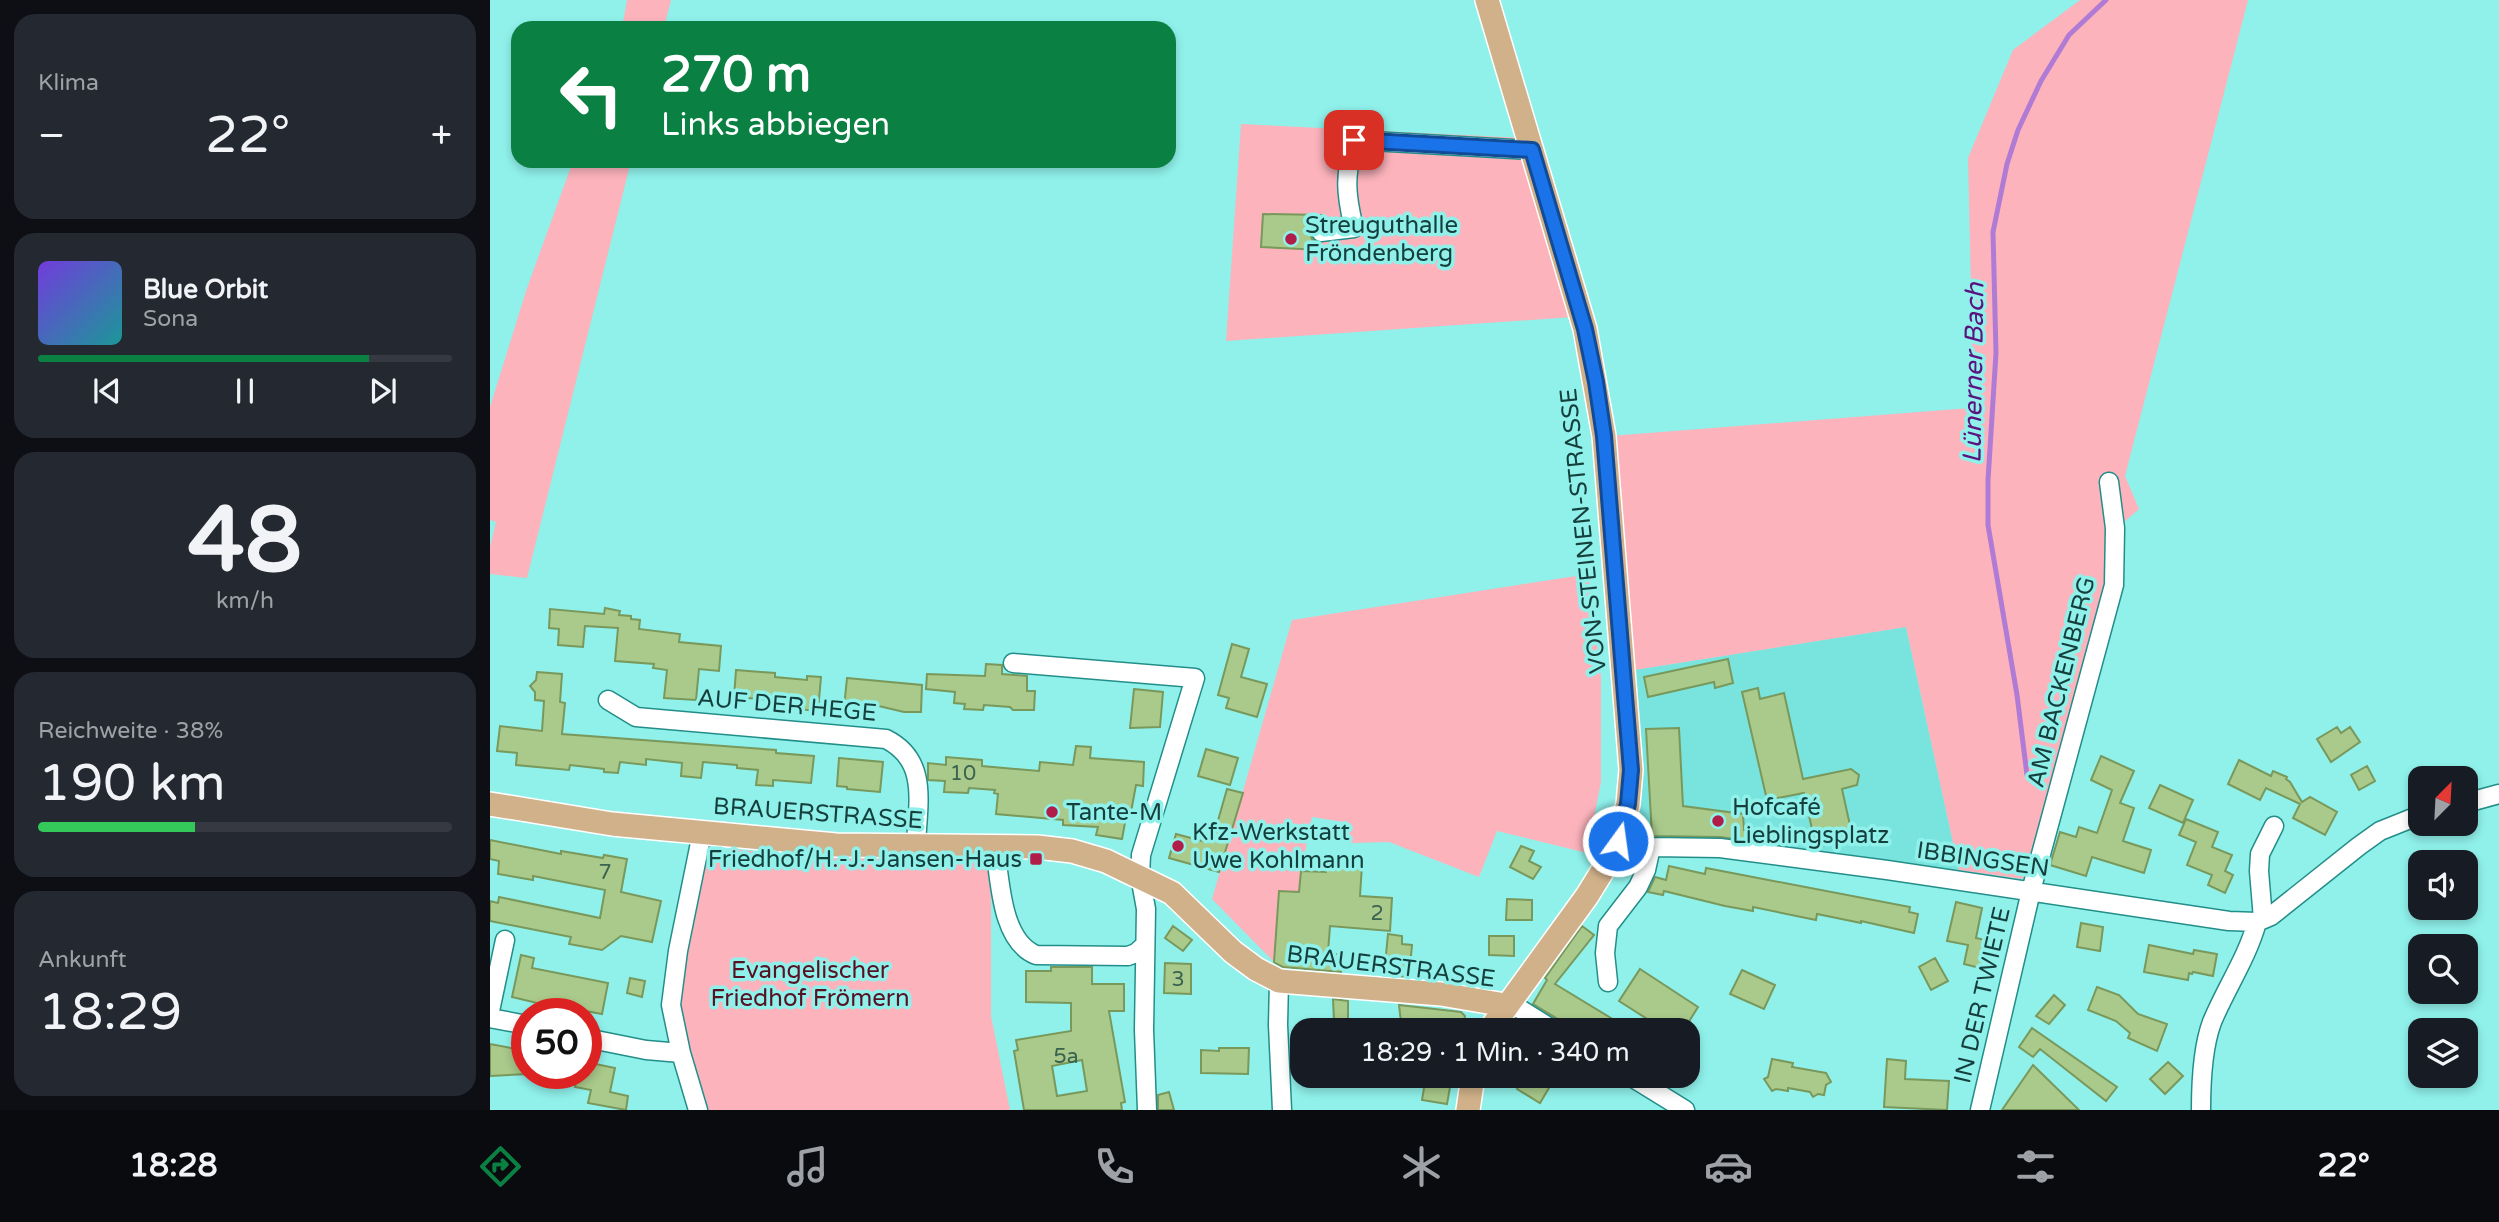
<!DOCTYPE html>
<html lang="de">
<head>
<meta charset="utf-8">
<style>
  body { margin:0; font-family:"Varela Round",sans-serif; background:#242831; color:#f1f3f6; height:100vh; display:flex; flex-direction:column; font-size:26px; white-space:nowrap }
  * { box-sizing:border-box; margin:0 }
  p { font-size:23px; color:#9ea1a6 }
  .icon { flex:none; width:38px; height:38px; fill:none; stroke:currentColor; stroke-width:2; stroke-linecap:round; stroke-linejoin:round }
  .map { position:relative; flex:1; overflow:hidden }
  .sheet { display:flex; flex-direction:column; gap:14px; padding:14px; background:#0d0f14; width:490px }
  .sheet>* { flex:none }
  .banner { position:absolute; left:21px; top:21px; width:665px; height:147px; border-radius:21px; box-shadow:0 4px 10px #0003; background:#0b8043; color:#fff; overflow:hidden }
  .needle { width:46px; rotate:24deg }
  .tools { position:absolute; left:1918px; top:766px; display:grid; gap:14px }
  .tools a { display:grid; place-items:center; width:70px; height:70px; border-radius:14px; background:#171b24; box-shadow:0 4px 10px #0003; font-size:35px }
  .speed { position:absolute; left:21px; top:998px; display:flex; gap:14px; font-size:35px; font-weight:700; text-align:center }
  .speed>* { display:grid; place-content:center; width:91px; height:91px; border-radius:50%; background:#171b24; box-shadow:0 4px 10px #0003; line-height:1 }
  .speed .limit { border:10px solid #d22; background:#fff; color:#111 }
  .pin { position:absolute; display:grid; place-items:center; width:60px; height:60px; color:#fff; margin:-30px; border-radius:14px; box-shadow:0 4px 10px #0006 }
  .me { position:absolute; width:77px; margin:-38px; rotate:14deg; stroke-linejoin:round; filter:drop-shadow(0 0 5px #0008) }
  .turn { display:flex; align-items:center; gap:24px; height:147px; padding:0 35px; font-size:32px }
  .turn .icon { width:91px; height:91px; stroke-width:2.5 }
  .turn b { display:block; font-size:49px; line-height:60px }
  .big { font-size:52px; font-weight:600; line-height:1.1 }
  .sheet .card { flex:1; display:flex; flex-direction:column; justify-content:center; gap:10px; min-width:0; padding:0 24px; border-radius:21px; background:#242831 }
  .sheet .dial { align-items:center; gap:0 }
  .dial b { font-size:91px; line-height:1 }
  .song { display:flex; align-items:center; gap:21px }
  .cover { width:84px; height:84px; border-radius:10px; background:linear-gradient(135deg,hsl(260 70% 55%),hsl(180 70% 35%)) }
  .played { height:7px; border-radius:4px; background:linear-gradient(90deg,#0b8043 80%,#363941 80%) }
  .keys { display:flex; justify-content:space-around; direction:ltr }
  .heat { display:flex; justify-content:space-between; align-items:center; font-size:38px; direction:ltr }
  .charge { height:10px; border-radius:5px; background:linear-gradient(90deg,#34c759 38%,#363941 0) }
  .trip { position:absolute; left:800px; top:1018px; width:410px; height:70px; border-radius:21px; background:#171b24; box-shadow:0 4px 10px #0003; font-weight:600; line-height:70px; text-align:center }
  .menu { display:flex; height:112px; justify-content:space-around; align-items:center; background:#090b0e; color:#9ea1a6 }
  .menu .icon { width:49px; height:49px }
  .menu .active { color:#0b8043 }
  .menu b { font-size:32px; color:#f1f3f6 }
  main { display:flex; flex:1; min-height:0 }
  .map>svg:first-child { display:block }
</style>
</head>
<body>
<main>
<section class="sheet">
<div class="card"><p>Klima</p>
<div class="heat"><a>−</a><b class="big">22°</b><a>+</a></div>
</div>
<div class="card">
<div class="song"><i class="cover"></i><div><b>Blue Orbit</b><p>Sona</p></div></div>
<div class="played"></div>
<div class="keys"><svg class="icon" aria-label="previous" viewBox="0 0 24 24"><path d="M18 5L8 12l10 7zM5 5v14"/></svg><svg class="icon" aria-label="pause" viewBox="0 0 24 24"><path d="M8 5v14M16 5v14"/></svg><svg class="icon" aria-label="next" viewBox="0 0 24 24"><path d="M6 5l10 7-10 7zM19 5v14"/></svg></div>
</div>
<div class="card dial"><b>48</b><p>km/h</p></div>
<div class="card"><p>Reichweite · 38%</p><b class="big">190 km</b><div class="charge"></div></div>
<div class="card"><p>Ankunft</p><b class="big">18:29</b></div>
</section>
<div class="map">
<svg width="2009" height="1110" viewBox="0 0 2009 1110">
  <rect width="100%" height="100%" fill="#90f1eb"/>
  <!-- built -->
  <path fill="#79e4de" d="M1416,627L1469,870L1221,841L1147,837L1138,671Z"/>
  <!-- green -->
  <path fill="#fcb3bc" d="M137,0H181L174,28H132Z
    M1590,0H1758L1635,476L1649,509L1628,527L1620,585L1597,676L1533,879L1469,870L1416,627L1138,671L1120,436L1480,408L1482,333L1478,158L1523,50Z
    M751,124L1034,138L1083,317L736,341Z
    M83,161H141L37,578L0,574V547L6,522L0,520V407L37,288Z
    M1099,574L1111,677V782L1097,853L1007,831L989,877L899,842L859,843L860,823L822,817L811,871L809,892L789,891L784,962L722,899L802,620Z
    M242,849C330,859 408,859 496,855L501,897V1016L520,1110H216L193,1023L190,988L212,871L223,856Z"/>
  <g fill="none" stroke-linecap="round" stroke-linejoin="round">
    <!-- stream -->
    <path stroke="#b07bd4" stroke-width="5" d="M1537,775L1527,695L1498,525V480L1506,353L1503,232L1517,164L1528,130L1551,81L1579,35L1616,0"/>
  </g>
  <!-- building -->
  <path fill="#a9ca8b" stroke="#79985b" stroke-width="2" fill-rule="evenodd" d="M773,214L832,215L831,220L824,223L820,233L822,239L831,243V250L771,247Z
    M115,608L130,611L129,615L141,616V619L150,620L149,629L190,634L189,642L231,646L229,671L209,669L206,700L174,698L177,670L163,668L164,664L125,661L128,628L95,626L93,647L68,645L69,629L59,628L60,609L114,614Z
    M742,644L759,649L751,677L777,684L767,717L736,708L739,698L728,695Z
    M1238,659L1243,683L1225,688L1224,682L1158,697L1154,677Z
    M496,664L512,665V674L537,676V691H545L544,710H523L520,707L494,705L493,710L474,709L475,704L464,703L465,692L436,689L437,674L495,676Z
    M246,670L285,673V677L317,680V676L331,677L328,711L295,708V701L244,697Z
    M47,672L72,674L70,702L75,703L72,734L286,750V753L324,756L321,783L283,780V786L266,785L268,770L247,768V765L213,762L211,778L191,776L192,763L156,759V765L130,762L128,773L114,772V769L80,765L79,770L26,765L27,753L7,751L10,726L52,731L54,701L45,700V692L40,686L46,680Z
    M357,678L432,685L431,712H414L376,703V710L354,708Z
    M1268,688L1270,699L1294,693L1313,779L1361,769L1369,775L1367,785L1352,789L1363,839L1326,847L1314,793L1277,800L1252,692Z
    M644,689L673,692L670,727L640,728Z
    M1847,727L1851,733L1860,727L1870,742L1841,762L1827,739Z
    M1189,728L1193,806L1253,814L1254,830L1287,834L1285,844L1230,837L1162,836L1156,729Z
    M586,746L601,747L600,758L654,762L653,786L646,785L641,812H637L632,839L606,835L608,827L573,825V820L506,814L508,794L504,793L505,790L479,788L478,793L454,792L455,781L438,780V763L456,765V757L492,760V766L549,771L550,762L583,765Z
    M716,749L748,758L740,785L708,776Z
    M1611,756L1644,771L1630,803L1644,808L1633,841L1661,850L1654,873L1602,857L1596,876L1560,865L1570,832L1586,837L1589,827L1607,833L1622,790L1601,780Z
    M349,758L393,762L390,792L357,789V787L347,786Z
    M1749,760L1781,776L1783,771L1797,777L1796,779L1800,782L1812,802L1820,797L1847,812L1835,835L1803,818L1810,804L1776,788L1770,800L1738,784Z
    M1877,766L1885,781L1869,790L1861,775Z
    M1670,785L1703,800L1693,823L1659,808Z
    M737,789L753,793L729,872L679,858L686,834L716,842L720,829L725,831Z
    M1696,819L1728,832L1722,847L1742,855L1735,871L1743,875L1735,893L1718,885L1722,875L1697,865L1706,842L1689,835Z
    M0,840L71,854V851L113,858L114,855L137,859L131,892L171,901L162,942L131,936L112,950L79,944L81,937L0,921V901L8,903L9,897L110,918L115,890L43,876V880L8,874L9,861L0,859Z
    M1031,846L1044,851L1039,861L1051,867L1043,879L1020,867Z
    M850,863L872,865L870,896L902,898L900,931L840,926L838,953L853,955L851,972L793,967L787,964L784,962L789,891L809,892L811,871L836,872V869L850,870Z
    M1179,866L1215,874L1216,868L1420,907L1419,912L1428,914L1424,933L1371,921V923L1327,914L1326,920L1263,907V911L1235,906L1174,891L1173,895L1158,892L1165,877L1176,880Z
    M1017,899L1042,900V920H1016Z
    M1466,902L1492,908L1486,938L1500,941L1494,969L1474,964L1478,945L1457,941Z
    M1591,923L1613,927L1610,951L1587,947Z
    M683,926L702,940L693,951L675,938Z
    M1092,926L1104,935L1065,984L1121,1018L1113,1031H1102L1096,1027L1093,1031H1080L1071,1021L1043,1004L1057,980L1055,978Z
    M898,934L912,936V944L922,945L919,977L894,975Z
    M999,936H1024V956L999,955Z
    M1659,945L1703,954L1704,950L1727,954L1723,976L1703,972L1702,974L1699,973L1698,980L1654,972Z
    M31,955L44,958L42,968L118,983L112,1014L90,1010L89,1013L22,997Z
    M1445,958L1458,981L1441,990L1429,967Z
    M675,963L701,964V994L674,993Z
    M561,967H602V984H634V1011H619L635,1102L631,1103L632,1110H534L524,1051L528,1050L526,1040L581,1031V1003L536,1002V971H561ZM592,1060L597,1091L567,1096L562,1066Z
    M1150,969L1208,1007L1193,1031H1176L1129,1001Z
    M1252,970L1285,985L1274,1009L1240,994Z
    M140,978L155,981L152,997L137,993Z
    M1607,987L1629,995L1648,1014L1677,1024L1667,1051L1638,1038L1640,1033L1626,1021L1598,1010Z
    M1564,995L1575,1005L1559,1024L1546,1016Z
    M843,999L858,1001V1020L844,1021Z
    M909,1005L971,1012L975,1016L972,1031H912Z
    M1542,1028L1627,1087L1616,1101L1550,1049L1543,1057L1529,1047Z
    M0,1044L37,1051V1074L0,1076Z
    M729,1048H759L758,1074L711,1073V1050L729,1051Z
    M1282,1059L1303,1063L1302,1067L1336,1073L1341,1082L1336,1085L1334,1095L1328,1094L1323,1097L1320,1092L1298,1088V1091L1286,1089L1282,1091L1274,1079L1278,1077Z
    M1397,1059L1416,1061L1415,1079L1459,1081L1457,1110L1394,1107Z
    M96,1062L125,1068L120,1092L138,1096L136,1110L98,1103L101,1090L85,1087L88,1073H96Z
    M1678,1062L1693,1076L1675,1094L1660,1079Z
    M1543,1065L1589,1110H1512Z
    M936,1076H962L957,1104L932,1100Z
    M1035,1076H1066L1050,1103L1027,1089Z
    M679,1092L684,1110H668V1095Z"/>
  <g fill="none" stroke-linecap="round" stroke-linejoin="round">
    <!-- minor casing -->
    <g stroke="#238e89" stroke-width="21">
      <path id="minor" d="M831,232L864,228C855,191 855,177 864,140L1042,150
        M523,663L705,678L651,855L650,876L656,909L654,1030L657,1110
        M118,700L146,717L396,739C440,761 427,806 426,847
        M1976,803L2009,794
        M1128,841L1161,847L1230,848L1397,870L1739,921L1767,922L1781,916L1869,846L1890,831L1930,815
        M505,847C510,880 511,941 546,955L638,956L646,953L655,945
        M1773,919L1769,871L1770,854L1784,826
        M789,981L788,1025L792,1110
        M1118,982L1115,953L1118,926L1148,887L1156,870L1161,847
        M1015,1005L1030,1009L1065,1031
        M0,1011L15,940
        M0,1018L37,1025
        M96,1038L156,1050L191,1053
        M1140,1076L1195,1110
        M208,1110L191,1053L181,1005L188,951L212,833
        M1490,1110L1541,891L1624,585L1625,528L1619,482
        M1711,1110C1711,1085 1713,1046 1722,1022C1736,988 1757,958 1767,922"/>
    </g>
    <!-- major casing -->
    <g stroke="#fff" stroke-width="26">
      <path id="major" d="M997,0L1095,329L1114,436L1141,770L1138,804L1128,841L1113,870L1097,896L999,1031
        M0,804L122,824L346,845L547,847L582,851L616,861L682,893L743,952L766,969L789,981L951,994L1015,1005
        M978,1110L983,1076"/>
    </g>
    <!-- minor -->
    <use href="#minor" stroke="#fff" stroke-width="18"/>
    <!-- major -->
    <use href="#major" stroke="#d0b189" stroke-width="23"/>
  </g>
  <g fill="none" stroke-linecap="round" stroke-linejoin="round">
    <!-- route casing -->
    <g stroke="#114b97" stroke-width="18">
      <path id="route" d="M864,140L1042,150L1095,329L1106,382L1114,436L1141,770L1138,804L1128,841"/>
    </g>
    <!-- route -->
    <use href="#route" stroke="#1a73e8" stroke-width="12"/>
  </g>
  <!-- markers -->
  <g fill="#af1d48" stroke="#90f1eb" stroke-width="2.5">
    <circle cx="801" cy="239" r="7"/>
    <circle cx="562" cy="812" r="7"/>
    <circle cx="1228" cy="821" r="7"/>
    <circle cx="688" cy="846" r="7"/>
    <rect x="539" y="852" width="14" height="14" rx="3.5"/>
  </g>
  <g text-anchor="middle" stroke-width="7" stroke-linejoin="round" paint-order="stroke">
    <!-- number labels -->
    <g font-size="21" fill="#3a6250">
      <text x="473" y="780">10</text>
      <text x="115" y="879">7</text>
      <text x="887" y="920">2</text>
      <text x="688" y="986">3</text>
      <text x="576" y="1063">5a</text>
    </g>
    <!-- poi labels -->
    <g font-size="24" fill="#153f3d" stroke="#90f1eb" text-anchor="start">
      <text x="815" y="233">Streuguthalle<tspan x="815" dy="28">Fröndenberg</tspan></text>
      <text x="1242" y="815">Hofcafé<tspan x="1242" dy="28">Lieblingsplatz</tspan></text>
      <text x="576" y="820">Tante-M</text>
      <text x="702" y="840">Kfz-Werkstatt<tspan x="702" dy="28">Uwe Kohlmann</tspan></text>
      <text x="532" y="867" text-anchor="end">Friedhof/H.-J.-Jansen-Haus</text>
    </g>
    <!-- street labels -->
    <g font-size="24" fill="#153f3d" stroke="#90f1eb">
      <text transform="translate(1093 531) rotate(-96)" y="8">VON-STEINEN-STRASSE</text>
      <text transform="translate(1571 682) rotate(-76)" y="8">AM BACKENBERG</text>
      <text transform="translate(297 705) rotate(5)" y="8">AUF DER HEGE</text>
      <text transform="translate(328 813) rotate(4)" y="8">BRAUERSTRASSE</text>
      <text transform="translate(1493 859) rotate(8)" y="8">IBBINGSEN</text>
      <text transform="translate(901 966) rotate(7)" y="8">BRAUERSTRASSE</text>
      <text transform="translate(1492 995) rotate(-77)" y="8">IN DER TWIETE</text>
    </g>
    <!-- park labels -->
    <g font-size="24" fill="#561123" stroke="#90f1eb">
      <text x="320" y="978">Evangelischer<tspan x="320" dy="28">Friedhof Frömern</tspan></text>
    </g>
    <!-- water labels -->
    <g font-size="26" font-style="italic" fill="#5b137f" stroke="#90f1eb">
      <text transform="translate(1483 373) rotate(-89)" y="9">Lünerner Bach</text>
    </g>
  </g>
</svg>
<div class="tools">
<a><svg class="needle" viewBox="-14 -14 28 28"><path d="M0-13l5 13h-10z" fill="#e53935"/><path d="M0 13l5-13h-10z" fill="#9ea1a6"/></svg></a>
<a><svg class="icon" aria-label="sound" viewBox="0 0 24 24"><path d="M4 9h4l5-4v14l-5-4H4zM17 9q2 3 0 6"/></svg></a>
<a><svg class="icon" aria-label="search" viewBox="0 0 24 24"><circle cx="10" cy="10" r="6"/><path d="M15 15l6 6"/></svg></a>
<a><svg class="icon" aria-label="layers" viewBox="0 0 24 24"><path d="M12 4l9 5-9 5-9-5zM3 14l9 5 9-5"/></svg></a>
</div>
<div class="speed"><div class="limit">50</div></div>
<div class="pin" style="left:864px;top:140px;background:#d93025"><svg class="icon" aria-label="arrive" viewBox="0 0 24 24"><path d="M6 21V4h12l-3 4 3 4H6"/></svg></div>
<svg class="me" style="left:1128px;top:841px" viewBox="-20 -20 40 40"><circle r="17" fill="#1a73e8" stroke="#fff" stroke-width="3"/><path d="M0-11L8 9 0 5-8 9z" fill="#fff"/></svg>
<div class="trip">18:29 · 1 Min. · 340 m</div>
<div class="banner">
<div class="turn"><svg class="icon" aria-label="left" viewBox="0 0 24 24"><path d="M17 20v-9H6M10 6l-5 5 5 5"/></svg><div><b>270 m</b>Links abbiegen</div></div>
</div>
</div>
</main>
<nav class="menu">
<b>18:28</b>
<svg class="icon active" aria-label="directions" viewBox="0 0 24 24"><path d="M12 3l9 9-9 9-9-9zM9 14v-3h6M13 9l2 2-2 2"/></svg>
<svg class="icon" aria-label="music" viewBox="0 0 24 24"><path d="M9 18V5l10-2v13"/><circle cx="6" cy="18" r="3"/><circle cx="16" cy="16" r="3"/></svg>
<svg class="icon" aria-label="phone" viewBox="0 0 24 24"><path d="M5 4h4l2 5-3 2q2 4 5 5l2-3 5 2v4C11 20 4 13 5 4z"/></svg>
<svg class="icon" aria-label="climate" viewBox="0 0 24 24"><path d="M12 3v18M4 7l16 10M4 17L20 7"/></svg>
<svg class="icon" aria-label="car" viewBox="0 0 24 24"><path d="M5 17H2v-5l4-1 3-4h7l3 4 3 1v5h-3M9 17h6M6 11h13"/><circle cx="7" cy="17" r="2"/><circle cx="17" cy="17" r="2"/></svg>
<svg class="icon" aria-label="filters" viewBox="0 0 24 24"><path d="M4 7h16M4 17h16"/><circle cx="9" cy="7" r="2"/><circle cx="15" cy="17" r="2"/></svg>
<b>22°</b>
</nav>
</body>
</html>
